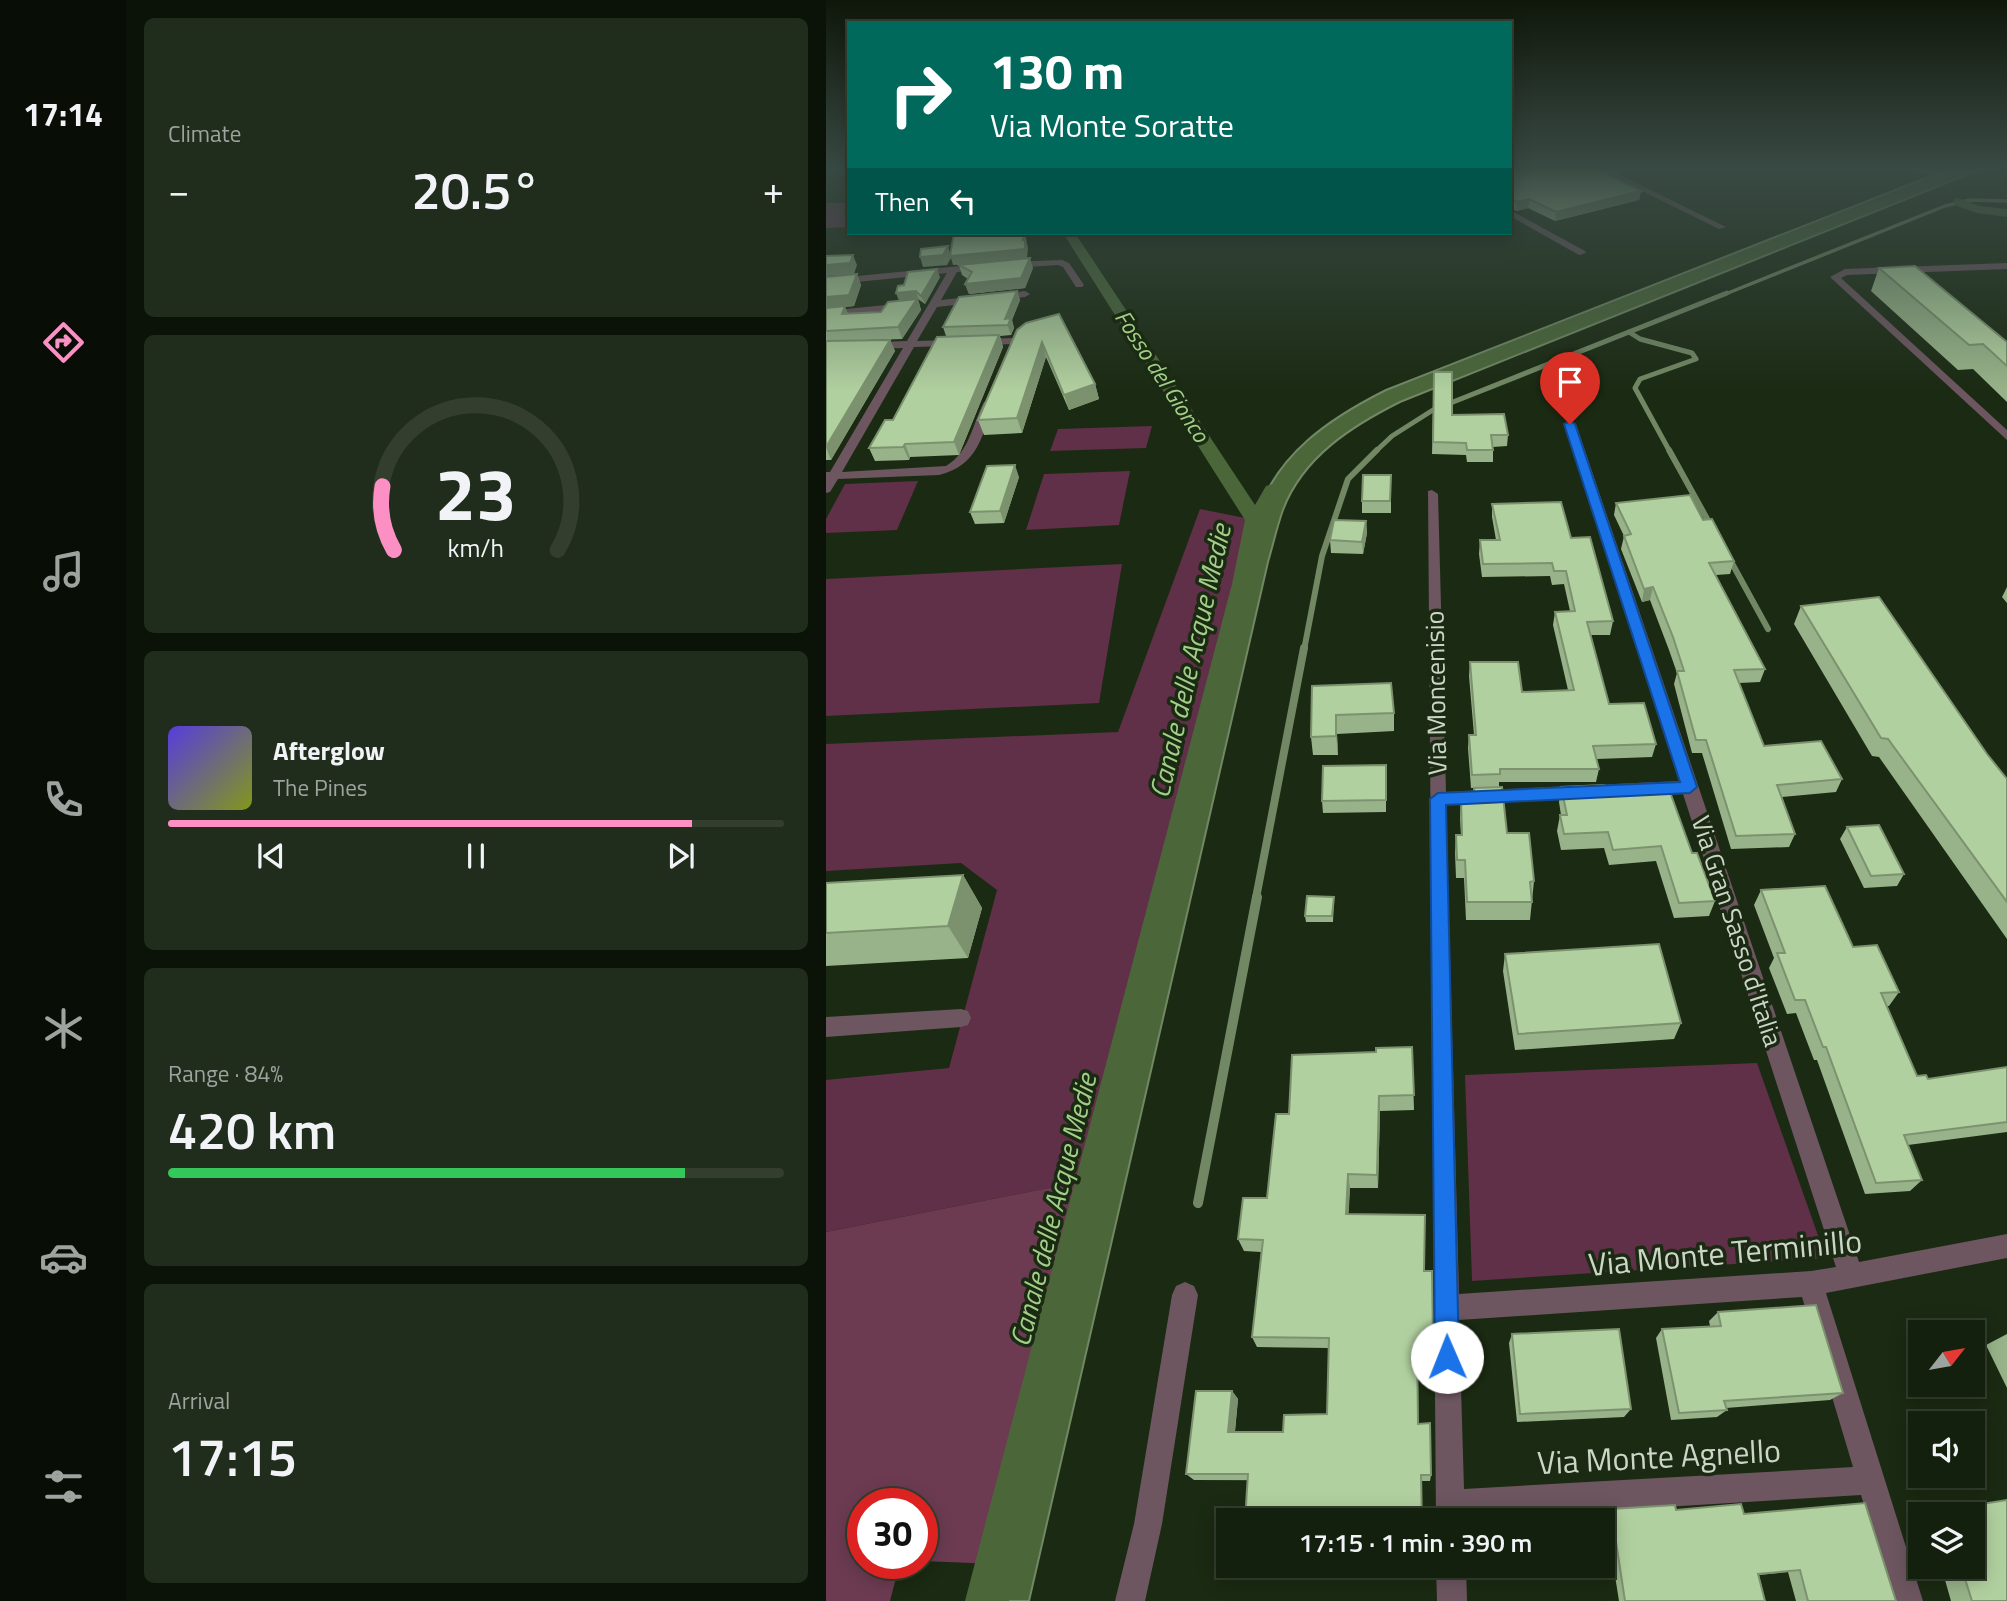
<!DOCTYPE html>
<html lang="en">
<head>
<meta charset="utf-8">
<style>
  body { margin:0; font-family:"Titillium Web",sans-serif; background:#212d1c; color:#f1f3f6; height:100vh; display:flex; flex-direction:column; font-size:26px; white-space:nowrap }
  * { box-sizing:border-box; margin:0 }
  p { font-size:23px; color:#9da39e }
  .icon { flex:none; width:38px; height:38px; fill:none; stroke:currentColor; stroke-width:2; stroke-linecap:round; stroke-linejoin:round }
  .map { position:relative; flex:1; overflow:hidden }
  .drawer { display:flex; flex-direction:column; gap:18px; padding:18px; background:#0b1208; width:700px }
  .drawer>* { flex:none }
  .top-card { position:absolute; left:21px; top:21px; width:665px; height:214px; border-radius:0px; box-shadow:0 4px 18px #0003,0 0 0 2px #333e2e; background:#00695c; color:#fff; overflow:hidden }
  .needle { width:46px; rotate:59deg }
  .fabs { position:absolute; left:1082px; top:1320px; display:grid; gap:14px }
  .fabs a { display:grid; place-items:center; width:77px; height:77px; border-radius:0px; background:#14200e; box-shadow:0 4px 18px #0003,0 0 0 2px #333e2e; font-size:35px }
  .speed { position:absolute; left:21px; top:1488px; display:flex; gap:14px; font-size:35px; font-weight:700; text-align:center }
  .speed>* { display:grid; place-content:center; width:91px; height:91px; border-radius:50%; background:#14200e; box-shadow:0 4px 18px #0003,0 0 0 2px #333e2e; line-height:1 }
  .speed .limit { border:10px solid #d22; background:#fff; color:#111 }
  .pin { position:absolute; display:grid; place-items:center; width:60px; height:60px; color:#fff; margin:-72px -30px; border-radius:50% 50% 50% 0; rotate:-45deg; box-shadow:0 0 7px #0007 }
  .pin .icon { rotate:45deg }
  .me { position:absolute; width:77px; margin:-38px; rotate:359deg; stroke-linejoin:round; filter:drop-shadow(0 0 5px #0008) }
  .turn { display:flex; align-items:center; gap:24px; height:147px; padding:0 28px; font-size:32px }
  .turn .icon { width:91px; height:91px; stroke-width:2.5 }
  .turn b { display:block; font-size:49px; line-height:60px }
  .then { display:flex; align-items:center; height:66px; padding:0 28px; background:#0003; gap:14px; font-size:26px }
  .big { font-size:52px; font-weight:600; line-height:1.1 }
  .drawer .card { flex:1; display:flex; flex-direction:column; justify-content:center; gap:10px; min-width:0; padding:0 24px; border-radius:10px; background:#212d1c }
  .drawer .dial { align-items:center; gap:0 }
  .dial svg { height:182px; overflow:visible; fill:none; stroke:#333e2e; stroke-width:7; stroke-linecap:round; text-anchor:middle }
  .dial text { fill:#f1f3f6; stroke:none }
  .song { display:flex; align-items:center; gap:21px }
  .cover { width:84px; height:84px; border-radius:10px; background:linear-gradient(135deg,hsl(250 70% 55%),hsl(70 70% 35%)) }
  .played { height:7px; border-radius:4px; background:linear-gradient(90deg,#fc8fc3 85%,#333e2e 85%) }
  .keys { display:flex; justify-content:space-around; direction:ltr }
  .heat { display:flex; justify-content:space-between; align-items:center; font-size:38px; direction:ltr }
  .charge { height:10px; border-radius:5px; background:linear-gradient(90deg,#34c759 84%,#333e2e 0) }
  .trip { position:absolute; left:390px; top:1508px; width:399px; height:70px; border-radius:0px; background:#14200e; box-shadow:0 4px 18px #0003,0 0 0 2px #333e2e; font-weight:600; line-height:70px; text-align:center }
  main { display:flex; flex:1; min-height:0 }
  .dock { display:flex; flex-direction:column; width:126px; justify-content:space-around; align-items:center; background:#080d06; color:#9da39e }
  .dock .icon { width:49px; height:49px }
  .dock .on { color:#fc8fc3 }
  .dock b { font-size:32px; color:#f1f3f6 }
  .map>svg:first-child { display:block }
</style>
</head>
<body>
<main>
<nav class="dock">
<b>17:14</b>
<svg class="icon on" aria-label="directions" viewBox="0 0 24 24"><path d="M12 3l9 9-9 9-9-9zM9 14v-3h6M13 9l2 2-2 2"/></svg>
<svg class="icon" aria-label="music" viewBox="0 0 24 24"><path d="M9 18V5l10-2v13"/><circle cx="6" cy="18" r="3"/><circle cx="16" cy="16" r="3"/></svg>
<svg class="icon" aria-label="phone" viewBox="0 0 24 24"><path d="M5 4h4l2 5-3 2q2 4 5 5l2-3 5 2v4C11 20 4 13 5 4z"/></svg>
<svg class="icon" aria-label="climate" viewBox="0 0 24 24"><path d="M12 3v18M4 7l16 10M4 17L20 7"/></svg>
<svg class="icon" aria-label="car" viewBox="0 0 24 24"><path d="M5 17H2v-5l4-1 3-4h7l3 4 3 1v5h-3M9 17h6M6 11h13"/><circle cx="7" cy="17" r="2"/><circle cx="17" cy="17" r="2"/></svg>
<svg class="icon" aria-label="filters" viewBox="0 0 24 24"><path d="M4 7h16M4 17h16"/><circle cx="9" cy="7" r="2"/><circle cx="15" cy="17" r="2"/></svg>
</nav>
<section class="drawer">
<div class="card"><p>Climate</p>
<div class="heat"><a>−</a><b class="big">20.5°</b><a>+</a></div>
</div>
<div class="card dial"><svg viewBox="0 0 100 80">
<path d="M14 69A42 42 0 1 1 86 69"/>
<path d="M14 69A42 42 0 0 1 9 41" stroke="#fc8fc3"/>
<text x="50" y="56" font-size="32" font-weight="700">23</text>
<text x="50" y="72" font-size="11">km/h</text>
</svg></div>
<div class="card">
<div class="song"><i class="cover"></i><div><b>Afterglow</b><p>The Pines</p></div></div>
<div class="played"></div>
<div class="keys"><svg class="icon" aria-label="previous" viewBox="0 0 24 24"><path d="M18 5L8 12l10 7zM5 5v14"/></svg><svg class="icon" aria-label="pause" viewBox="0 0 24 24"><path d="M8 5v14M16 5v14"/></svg><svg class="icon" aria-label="next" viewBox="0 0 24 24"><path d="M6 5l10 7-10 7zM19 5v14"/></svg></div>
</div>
<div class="card"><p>Range · 84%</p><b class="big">420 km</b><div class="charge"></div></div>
<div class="card"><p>Arrival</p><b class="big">17:15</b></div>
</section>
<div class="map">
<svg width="1181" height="1601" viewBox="0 0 1181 1601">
  <rect width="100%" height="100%" fill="#1b2a12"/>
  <!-- green -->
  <path fill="#5f3047" d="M326,426L320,448L224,451L232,429Z
    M304,471L293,525L200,530L218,474Z
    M92,481L71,530L0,533V519L19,484Z
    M374,509L429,520L417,584L268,1179L0,1232V1080L123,1068L171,890L135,863L0,871V744L292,732Z
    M296,564L273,703L0,716V579Z
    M931,1063L1000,1258L646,1281L639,1075Z"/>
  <!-- forest -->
  <path fill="#6c3b52" d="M0,203H23V227L0,228Z
    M268,1179L171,1564L96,1561V1503H37V1563H74L64,1601H0V1232Z"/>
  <!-- water -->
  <path fill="#4b673a" stroke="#728864" stroke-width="2" d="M1125,168H1158L574,402C526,426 477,457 457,510C451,527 447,545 442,562L203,1601H161L417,584C421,562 424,540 430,519C448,455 504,418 560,390Z"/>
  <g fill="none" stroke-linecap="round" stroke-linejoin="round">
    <!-- stream-far4 -->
    <path stroke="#728864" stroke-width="3.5" d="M1082,168L1120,176
      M897,295L1119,206L1144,200L1181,201"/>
    <!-- stream-far3 -->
    <path stroke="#728864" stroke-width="5" d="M803,332L814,339L866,353L870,359L814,379L809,388L844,452
      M549,452L566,436L607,410L901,293"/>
    <!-- stream-far2 -->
    <path stroke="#728864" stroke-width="6" d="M843,450L885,526
      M902,556L942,629
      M478,650L496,556L522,479L551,450"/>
    <!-- stream-far1 -->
    <path stroke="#728864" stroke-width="8" d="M430,898L478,648"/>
    <!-- stream -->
    <path stroke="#728864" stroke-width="10" d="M372,1203L431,897"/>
    <!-- canal -->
    <path fill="#4b673a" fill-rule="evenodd" d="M1132,198L1153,206L1181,209V217L1151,213L1128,205V199Z
      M237,233H249L429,505L440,486L447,484L456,490L439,520L428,584L183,1601H139L406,584L419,520Z"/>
    <!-- minor -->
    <path fill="#6d5660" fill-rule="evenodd" d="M770,168H780L900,227L893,229Z
      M684,210L759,251L760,253L753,255L684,216Z
      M236,260L243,263L258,285L256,287H250L237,267L232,265L184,268L179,265L184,262Z
      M1181,263V269L1021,275L1015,278L1181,430V440L1004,277L1019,269Z
      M156,264L161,267L159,269L131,272L115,300L199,291L204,294L199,297L111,307L91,341L188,338L193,341L188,344L88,347L16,472L120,466C144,451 146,425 158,402H166L168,404C155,438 152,465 113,475L12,479L4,492L0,493V472H4L77,348L0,350V344L81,341L121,273L0,285V279Z
      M80,303L83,304V308L0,317V311Z
      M744,421L750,424L1033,1262L1181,1234V1258L1000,1293L1097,1601H1067L1035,1495L610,1521L602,491L606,490L612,494L620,792L853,781L738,424ZM857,794L1010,1267L985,1271L633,1294L620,805ZM976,1297L1027,1467L638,1489L633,1320Z
      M135,1009L142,1011L145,1018L142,1025L135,1027L0,1037V1017Z
      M359,1282L368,1286L372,1295L336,1524L319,1601H289L308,1524L346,1295L350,1286Z
      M610,1566H640L641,1601H611Z"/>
  </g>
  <!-- wall -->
  <path fill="#98b389" d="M684,168L815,191L813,200L729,221L702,208L691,211L684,208Z
    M133,265L207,268L199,288L143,294L139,284L142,279L136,275Z
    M1053,268L1181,342V402L1147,369L1132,370L1045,291Z
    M31,274L35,285L28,306L19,307L22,314L55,312L73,301L78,285L114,277L99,304L92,299L95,310L76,339L40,340H64L69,351L5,460H0V277Z
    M191,291L194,300L186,320L188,328L185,335L174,336L177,347L133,455L84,457L83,460L49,461L43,448L67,420L120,336L117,327Z
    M200,323L269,384L273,399L243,410L220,357L196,433L158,435L152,420Z
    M608,372L626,415L682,435L681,446L667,447V462H641L640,455L606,454Z
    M565,475V513H536V501Z
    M193,477L178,523L149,524L144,512Z
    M790,503L877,520L908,561L904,574L890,575L939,669L934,682L913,683L938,746L1016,779L1010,792L956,797L969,834L963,847L905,849L876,753H866L848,684L851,673L843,650L824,600L816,602L795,549L798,536L788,515Z
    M666,504L745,538L787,621L784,635H765L783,704L830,744L826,757L771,759L773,769L770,782H673V787L645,788L642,748L643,735H648L643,676L644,662L696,692L742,690L727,625L729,612L744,611L738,584L726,585L724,576L656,577L653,554L654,540H670L666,517Z
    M540,521L541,533L537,554L505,553L504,540Z
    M1181,587V603L1176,597Z
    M975,606L1161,754L1181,779V939L1053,757L1046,756L968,624Z
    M486,686L568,713V731L511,734L512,755H487L485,737Z
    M560,765V812L497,813L496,801Z
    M735,787L781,796L866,853L889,901L883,916L848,918L830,861L783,865L778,848L735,850L731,831L734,815H735L733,802Z
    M648,788L681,833L708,881L704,920H640L638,878H630L629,853L630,835H635L634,818L635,799H647Z
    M1021,827L1078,874L1071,886L1038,888L1014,839Z
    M137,875L156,908L142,958L0,966V883Z
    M935,890L1027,947L1073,992L1063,1006H1061L1091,1076L1102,1079L1181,1067V1132L1082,1145L1096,1180L1084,1191L1039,1194L991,1060H988L970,1013L961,1014L943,968L948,958L928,905Z
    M508,897L507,922H480L479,916Z
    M679,954L855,1023L848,1039L689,1050L677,971Z
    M586,1047L588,1110L554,1111L552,1188H524L522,1214L598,1271L607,1340L606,1350H591L592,1424L605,1475L604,1481L368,1480L360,1474L406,1391L412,1399L409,1432H457L501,1414L503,1348L431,1347L426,1337L435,1252L418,1251L412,1239L441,1198L463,1114L550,1052Z
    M892,1312L1017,1393L1004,1400L900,1408L901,1410L891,1417L845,1420L830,1338L836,1329L884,1326L883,1321Z
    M686,1334L805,1409L798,1417L691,1422L683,1343Z
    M1181,1334V1388L1160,1345Z
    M1181,1500V1601H1125L1115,1566H1146V1514H1103L1118,1510Z
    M785,1509L850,1510L918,1514L1070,1601H970L962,1572L933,1575L939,1601H793L779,1513Z
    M416,1566H598V1570L529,1574L527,1569L422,1571L416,1568Z"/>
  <!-- shaded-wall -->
  <path fill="#7c926f" d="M815,191L813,200L729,221L730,212Z
    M703,199L702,208L691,211V202Z
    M198,233H199L202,248L201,258L127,265L125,258L121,265L97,267L94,257L122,246L125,256L197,240Z
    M27,255L31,265L28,274L0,276V265Z
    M204,258L207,268L199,288L143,294L139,284Z
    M111,269L114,277L99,304L95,296Z
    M31,274L35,285L28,306L19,307L23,317L0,308V297Z
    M90,291L95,310L76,339L72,327L73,301L70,293Z
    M191,291L194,300L186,320L188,328L185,335L179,319Z
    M173,335L177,347L133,455L128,442Z
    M64,340L69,351L5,460L0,447Z
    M216,342L220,357L196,433L191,418Z
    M269,384L273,399L243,410L238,395Z
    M79,444L84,457L83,460L77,447Z
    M189,465L193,477L178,523L174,511Z
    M540,521L541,533L537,554L536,542Z
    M827,587L824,600L816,602L818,589Z
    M510,715L511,734L512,755L510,736Z
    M137,875L156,908L142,958L122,926Z
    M553,1096L554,1111L552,1188L551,1175Z
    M522,1174L524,1188L522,1227L520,1214Z
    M406,1391L412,1399L408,1439L402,1432Z"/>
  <!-- building -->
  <path fill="#b1d09f" stroke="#7c926f" stroke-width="2" d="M684,168H769L815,191L730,212L703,199L691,202L684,199Z
    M128,233H198L197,240L199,239V249L124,256Z
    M122,246L117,255L94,257L95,249Z
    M27,255L24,263L0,265V256Z
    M204,258L195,278L139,284L146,272L133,265Z
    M1089,266L1181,342V366L1157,344L1143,345L1053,268Z
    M111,269L95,296L90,291L70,293L72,286L78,285L82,272Z
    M31,274L23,295L0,297V277Z
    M191,291L179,319L185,318L182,325L117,327L133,297Z
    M91,299L72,327L0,331V308L19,306L16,314L55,312L62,302Z
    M233,314L269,384L238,395L216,342L191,418L152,420L191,330L200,323Z
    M173,335L128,442L79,444L77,447L43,448L59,420H67L111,337Z
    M64,340L0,447V341Z
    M608,372H626V415L678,414L682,435H665L667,450H641L640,443L607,442Z
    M189,465L174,511L144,512L161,466Z
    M537,475H565L564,501H536Z
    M864,495L877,520L886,519L908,561L883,563L939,669L908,670L938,746L995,741L1016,779L951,785L969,834L910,836L880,740H870L851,671H858L847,637L827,587L818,589L798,536L805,534L790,503Z
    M735,502L745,538L764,537L787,621L761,622L783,704L818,703L830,744L767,746L773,769H674V774L646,775L643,735H650L644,662H692L696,692L748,690L729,612L749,611L740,571H728L726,563L657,564L654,540H674L666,504Z
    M508,520L540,521L536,542L504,540Z
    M1053,597L1161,754L1181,779V902L1062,739L1055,738L975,606Z
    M565,683L568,713L510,715V736L485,737L486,686Z
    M560,765V800L496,801L497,766Z
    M778,785L781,796L844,792L866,853H871L889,901L853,903L835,846L787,850L782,832L738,834L734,815H741L735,787Z
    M676,787L681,833H703L708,881L704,882L706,902H641L639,860H631L630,835H636L635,799H649L648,788Z
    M1053,825L1078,874L1045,876L1021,827Z
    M137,875L122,926L0,933V883Z
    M999,886L1027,947L1051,945L1073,992L1055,993L1091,1076L1100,1075L1102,1079L1181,1067V1122L1078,1135L1096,1180L1050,1183L1000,1047H997L979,1000H969L951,953H959L935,890Z
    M481,896L508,897L506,916H479Z
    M833,944L855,1023L692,1034L679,954Z
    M586,1047L588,1095L553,1096L551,1175L522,1174L520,1214L599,1215L598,1271H606L607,1340H591L592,1424L604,1423L605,1475H595L596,1521H419L422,1474H360L370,1391H406L402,1432H457L458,1415L501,1414L503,1338L426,1337L437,1240L412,1239L417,1198H441L450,1114H463L466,1055L550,1052V1048Z
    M990,1305L1017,1393L898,1401L901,1410L853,1413L836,1329L895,1326L892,1312Z
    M793,1329L805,1409L694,1414L686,1334Z
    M1181,1500V1601H1146L1135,1566H1146V1514H1119L1118,1510Z
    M1039,1503L1070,1601H982L974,1570L932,1574L939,1601H799L785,1509L849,1505L850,1510L915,1504L918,1514Z
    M416,1566H505L416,1568Z
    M527,1566H598V1567L527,1571Z"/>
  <!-- sky -->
  <linearGradient id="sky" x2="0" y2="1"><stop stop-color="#0f170a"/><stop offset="0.43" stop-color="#394a44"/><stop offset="1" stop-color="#394a44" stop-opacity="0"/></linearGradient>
  <rect width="1181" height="392" fill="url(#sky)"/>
  <!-- route -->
  <path fill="#1a73e8" stroke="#114b97" stroke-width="2" d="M744,421L749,424L871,787L864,793L620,805L633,1357L630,1366L621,1369L613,1366L609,1357L604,799L612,793L854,782L738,424Z"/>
  <g text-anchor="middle" stroke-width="7" stroke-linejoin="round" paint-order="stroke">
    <!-- far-water labels -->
    <g font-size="23" font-style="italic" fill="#a2cf88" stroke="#1b2a12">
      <text transform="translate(336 376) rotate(57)" y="8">Fosso del Gionco</text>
    </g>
    <!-- street labels -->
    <g font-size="26" fill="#ccd6c7" stroke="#1b2a12">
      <text transform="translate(610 693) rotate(-91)" y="9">Via Moncenisio</text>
      <text transform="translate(911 931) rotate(72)" y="9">Via Gran Sasso d'Italia</text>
    </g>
    <!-- water labels -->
    <g font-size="28" font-style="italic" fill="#a2cf88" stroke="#1b2a12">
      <text transform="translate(364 661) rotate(-77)" y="10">Canale delle Acque Medie</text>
      <text transform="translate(227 1210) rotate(-76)" y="10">Canale delle Acque Medie</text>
    </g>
    <!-- near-street labels -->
    <g font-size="32" fill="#ccd6c7" stroke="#1b2a12">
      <text transform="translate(899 1253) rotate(-5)" y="11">Via Monte Terminillo</text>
      <text transform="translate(833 1457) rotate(-3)" y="11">Via Monte Agnello</text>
    </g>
  </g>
</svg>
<div class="fabs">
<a><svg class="needle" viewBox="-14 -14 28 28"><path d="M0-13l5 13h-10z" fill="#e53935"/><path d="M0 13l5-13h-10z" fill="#9da39e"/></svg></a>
<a><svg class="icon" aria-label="sound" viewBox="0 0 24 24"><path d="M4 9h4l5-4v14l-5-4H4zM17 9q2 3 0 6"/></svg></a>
<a><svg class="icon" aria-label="layers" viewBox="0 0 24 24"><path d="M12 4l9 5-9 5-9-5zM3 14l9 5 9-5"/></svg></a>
</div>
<div class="speed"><div class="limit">30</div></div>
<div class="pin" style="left:744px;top:424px;background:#d93025"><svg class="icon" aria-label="arrive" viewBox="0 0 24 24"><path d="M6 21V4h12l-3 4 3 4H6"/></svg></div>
<svg class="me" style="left:621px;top:1357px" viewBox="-20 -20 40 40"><circle r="19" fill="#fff"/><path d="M0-13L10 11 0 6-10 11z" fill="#1a73e8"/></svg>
<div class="trip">17:15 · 1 min · 390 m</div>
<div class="top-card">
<div class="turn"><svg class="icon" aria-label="right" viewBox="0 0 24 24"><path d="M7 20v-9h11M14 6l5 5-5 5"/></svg><div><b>130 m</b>Via Monte Soratte</div></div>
<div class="then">Then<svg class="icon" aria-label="left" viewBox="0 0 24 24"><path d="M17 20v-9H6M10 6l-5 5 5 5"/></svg></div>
</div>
</div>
</main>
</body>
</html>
